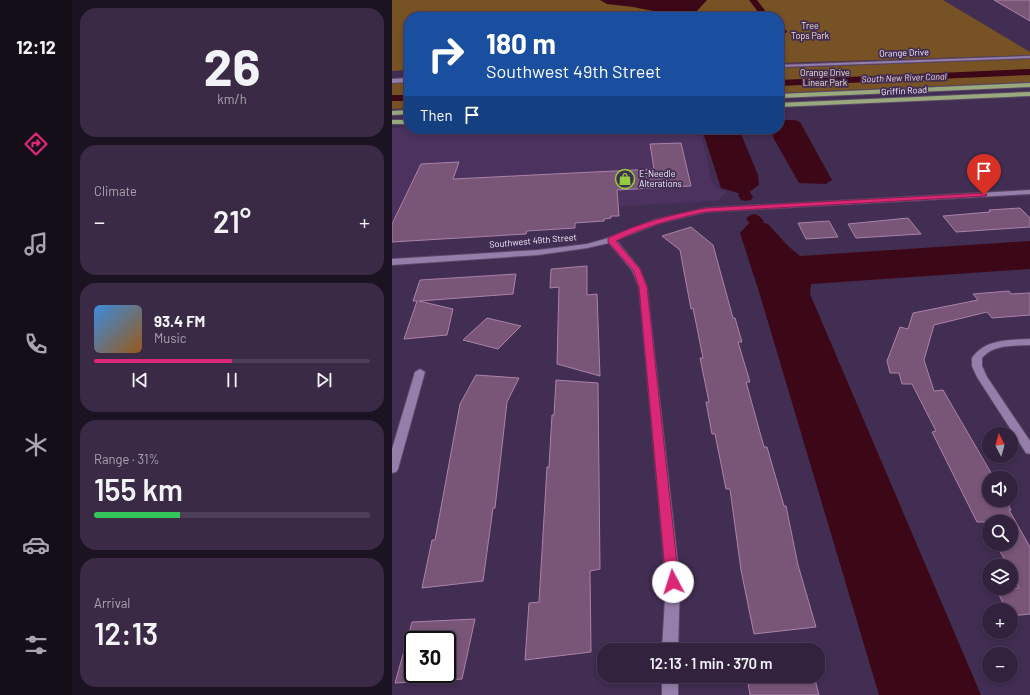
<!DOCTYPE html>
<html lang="en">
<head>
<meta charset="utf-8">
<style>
  body { margin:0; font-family:Barlow,sans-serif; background:#3a2a45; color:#f1f3f6; height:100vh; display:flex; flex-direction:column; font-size:15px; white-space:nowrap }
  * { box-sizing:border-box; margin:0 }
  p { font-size:13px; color:#a8a4b0 }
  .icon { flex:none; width:22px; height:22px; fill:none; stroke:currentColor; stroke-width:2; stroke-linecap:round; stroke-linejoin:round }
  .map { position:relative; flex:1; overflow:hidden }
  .panel { display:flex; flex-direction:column; gap:8px; padding:8px; background:#1c1322; width:320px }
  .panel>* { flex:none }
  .hud { position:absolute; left:12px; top:12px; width:380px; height:122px; border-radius:16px; box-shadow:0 2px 6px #0003,0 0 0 1px #4d3f58; background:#1a4fa0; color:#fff; overflow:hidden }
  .needle { width:26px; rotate:354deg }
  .fabs { position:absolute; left:590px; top:427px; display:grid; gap:8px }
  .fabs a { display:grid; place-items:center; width:36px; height:36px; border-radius:50%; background:#32223e; box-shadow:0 2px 6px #0003,0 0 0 1px #4d3f58; font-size:20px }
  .speed { position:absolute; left:12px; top:631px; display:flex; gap:8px; font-size:20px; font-weight:700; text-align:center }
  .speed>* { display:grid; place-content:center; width:52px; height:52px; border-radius:50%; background:#32223e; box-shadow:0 2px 6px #0003,0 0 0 1px #4d3f58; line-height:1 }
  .speed .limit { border:2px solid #111; border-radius:6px; background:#fff; color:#111 }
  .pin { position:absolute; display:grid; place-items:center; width:34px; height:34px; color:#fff; margin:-41px -17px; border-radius:50% 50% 50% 0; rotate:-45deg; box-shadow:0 0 4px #0007 }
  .pin .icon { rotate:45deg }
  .me { position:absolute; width:44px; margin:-22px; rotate:355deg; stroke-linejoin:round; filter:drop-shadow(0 0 3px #0008) }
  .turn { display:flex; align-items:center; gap:14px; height:84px; padding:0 16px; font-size:18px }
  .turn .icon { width:52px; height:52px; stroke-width:2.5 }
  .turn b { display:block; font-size:28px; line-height:34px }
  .then { display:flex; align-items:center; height:38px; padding:0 16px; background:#0003; gap:8px; font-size:15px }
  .big { font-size:30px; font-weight:600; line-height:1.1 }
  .panel .card { flex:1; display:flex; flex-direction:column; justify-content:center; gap:6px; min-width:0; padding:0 14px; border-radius:16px; background:#3a2a45 }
  .panel .dial { align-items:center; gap:0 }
  .dial b { font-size:52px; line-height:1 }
  .song { display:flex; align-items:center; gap:12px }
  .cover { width:48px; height:48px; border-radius:6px; background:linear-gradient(135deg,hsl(210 70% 55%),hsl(30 70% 35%)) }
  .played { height:4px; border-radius:2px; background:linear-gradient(90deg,#db2777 50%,#4d3f58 50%) }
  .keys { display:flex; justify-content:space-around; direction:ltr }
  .heat { display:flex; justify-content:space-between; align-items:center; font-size:22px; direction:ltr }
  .charge { height:6px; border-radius:3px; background:linear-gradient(90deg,#34c759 31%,#4d3f58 0) }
  .trip { position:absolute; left:205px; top:643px; width:228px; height:40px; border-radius:16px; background:#32223e; box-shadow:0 2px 6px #0003,0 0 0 1px #4d3f58; font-weight:600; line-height:40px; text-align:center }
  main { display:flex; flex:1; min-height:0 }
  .tab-bar { display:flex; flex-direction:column; width:72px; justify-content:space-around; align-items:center; background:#140e19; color:#a8a4b0 }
  .tab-bar .icon { width:28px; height:28px }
  .tab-bar .on { color:#db2777 }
  .tab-bar b { font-size:18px; color:#f1f3f6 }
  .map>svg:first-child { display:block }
</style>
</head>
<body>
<main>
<nav class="tab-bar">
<b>12:12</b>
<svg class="icon on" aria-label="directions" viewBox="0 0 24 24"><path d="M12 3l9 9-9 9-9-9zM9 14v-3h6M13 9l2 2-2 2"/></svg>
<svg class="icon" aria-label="music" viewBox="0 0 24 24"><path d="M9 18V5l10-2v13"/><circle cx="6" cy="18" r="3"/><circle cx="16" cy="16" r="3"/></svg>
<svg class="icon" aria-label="phone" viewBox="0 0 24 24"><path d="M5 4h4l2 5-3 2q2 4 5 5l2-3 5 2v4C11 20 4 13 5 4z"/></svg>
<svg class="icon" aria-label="climate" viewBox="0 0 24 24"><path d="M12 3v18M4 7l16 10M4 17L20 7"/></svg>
<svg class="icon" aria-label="car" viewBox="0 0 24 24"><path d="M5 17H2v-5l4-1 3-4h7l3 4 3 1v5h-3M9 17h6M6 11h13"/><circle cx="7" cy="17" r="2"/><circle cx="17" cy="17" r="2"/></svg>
<svg class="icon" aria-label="filters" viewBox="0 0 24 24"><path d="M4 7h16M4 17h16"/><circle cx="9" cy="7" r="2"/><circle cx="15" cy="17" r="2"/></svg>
</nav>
<section class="panel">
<div class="card dial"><b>26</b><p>km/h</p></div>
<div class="card"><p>Climate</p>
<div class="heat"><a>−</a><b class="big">21°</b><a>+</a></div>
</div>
<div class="card">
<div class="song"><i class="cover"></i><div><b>93.4 FM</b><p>Music</p></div></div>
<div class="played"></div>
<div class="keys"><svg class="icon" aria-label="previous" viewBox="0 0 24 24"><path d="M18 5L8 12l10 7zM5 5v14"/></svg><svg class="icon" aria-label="pause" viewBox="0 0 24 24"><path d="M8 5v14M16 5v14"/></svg><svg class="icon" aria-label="next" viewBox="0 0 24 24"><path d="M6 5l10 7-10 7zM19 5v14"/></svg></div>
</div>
<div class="card"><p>Range · 31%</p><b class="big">155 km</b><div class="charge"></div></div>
<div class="card"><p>Arrival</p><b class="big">12:13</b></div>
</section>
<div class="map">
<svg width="638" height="695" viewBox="0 0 638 695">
  <rect width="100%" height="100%" fill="#422d53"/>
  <!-- built -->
  <path fill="#4b325f" d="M17,127V129H308L320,182L325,188L335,192L325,201L0,219V128Z"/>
  <!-- green -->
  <path fill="#765225" d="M0,0H551L638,52V55L387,63V17H17V70L0,71Z
    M638,59V82L387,93V68Z
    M17,82V108L0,109V83Z"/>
  <!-- water -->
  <path fill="#3c0817" d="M208,0H315L304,12L319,17H264L271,13L241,7L215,4Z
    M387,120H403L408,122L440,180L434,184L407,183L382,139L379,129H387Z
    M310,129H347L366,175L367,185L353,195L329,188Z
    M359,221H366L376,224L396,246L408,256L638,241V269L419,284L418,294L589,695H487L368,295L348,233Z"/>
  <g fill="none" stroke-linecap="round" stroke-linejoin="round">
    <!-- canal -->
    <path fill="#3c0817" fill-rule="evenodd" d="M357,0H365L378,17H370Z
      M387,25L395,31L394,33L387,32Z
      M638,69V75L387,86V80Z
      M0,95H17V101H0Z
      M353,191L358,192L361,197L359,200L354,201L349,200L346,195L348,192Z
      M362,214L367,216L372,221L369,224C362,226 359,225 354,219L357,216Z"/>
  </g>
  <!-- building -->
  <path fill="#795577" stroke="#ab83a8" d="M602,0H638V21Z
    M289,143L299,186L225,190L227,216H219V218L212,219V221L183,223V228L135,231L134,234L0,242V224L29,164L67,162L61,179L262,169L258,144Z
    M628,208L638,218V227L564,232L551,216L598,212L597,210Z
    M516,218L529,234L464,238L456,224Z
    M437,221L446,237L414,239L406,223Z
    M299,227L321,245L341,318H343L350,342H346L358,382H354L372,447H375L392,506H394L406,565L424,627L362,634L349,570L338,489H334L323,434H320L314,402H317L308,358H311L301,308L299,309L288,250L270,236Z
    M195,266V295L205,294L208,376L165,364L167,287L158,288L159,269Z
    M124,274L121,294L27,301L61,309L55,335L12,339L25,301H21L28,280Z
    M617,291L619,294L638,293V315L600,318L595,312L542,325L532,360L542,391L551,390L602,478H597V500H614L619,510H617L638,547V614L619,616V610H614L604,588H627L619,573V566H616L604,544H619V522H597V530L593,522H585L540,432L544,431L520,384H510L507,373H498L495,361L508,327L516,329L521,313L586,300L581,294Z
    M95,318L129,326L106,349L71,340Z
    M84,375L127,378L115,402L103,508H101L91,581L30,588L40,540H43L68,404Z
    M164,380L206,383L208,569L198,571L199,652L133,660L137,603L147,602L155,467H157L160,415H162Z
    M83,619L70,679L55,680V640H21V682L3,683L20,622Z
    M355,676H422L427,695H358Z"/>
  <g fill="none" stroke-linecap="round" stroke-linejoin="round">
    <!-- minor casing -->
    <g stroke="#5b4968" stroke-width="2">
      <path id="minor" d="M638,56V58L387,67V65Z
        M17,78V82L0,83V79Z
        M638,190V194L314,212L268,223L224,240L248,269L255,287L288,582L286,650H270L274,582L247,287L240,270L217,243L195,248L146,255L0,265V259L146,250L195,244L213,239L262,220L314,208Z
        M638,339V345C621,346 601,344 590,358V366L595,377L638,441V454L634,453L585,377L580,366V358C593,339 617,340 638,339Z
        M28,369L33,372L6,469L4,472L0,473V449L23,372Z
        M270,676H286V695H270Z"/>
    </g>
    <!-- major casing -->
    <g stroke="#5b4968" stroke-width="2">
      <path id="major" d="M638,83V87L387,98V94Z
        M638,92V96L387,107V103Z
        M17,110V114L0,115V111Z
        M0,120H17V124H0Z"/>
    </g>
    <!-- minor -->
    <use href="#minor" fill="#967eaa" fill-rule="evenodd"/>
    <!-- major -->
    <use href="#major" fill="#98aa7d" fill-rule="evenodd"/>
  </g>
  <!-- route -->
  <path fill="#db2777" stroke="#8e194d" d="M592,193L595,195L594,196L314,212C281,219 254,226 224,241L248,269L255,287L287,582L285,586L281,587L276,586L274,582L247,287L241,270L216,242V238C250,222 278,215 314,208Z"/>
  <!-- icons -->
  <defs>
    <g id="shop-ring" transform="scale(1)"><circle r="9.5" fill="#422d53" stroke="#93cc3d" stroke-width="1.5"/><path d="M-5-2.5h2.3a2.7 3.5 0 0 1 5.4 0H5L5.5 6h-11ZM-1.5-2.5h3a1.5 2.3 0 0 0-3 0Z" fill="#93cc3d"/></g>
  </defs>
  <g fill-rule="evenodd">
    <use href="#shop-ring" x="233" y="179"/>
  </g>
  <g text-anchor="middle" stroke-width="3.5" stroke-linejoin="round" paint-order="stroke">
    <!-- far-park labels -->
    <g font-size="9" fill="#f1dfcb" stroke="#422d53">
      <text x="418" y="29">Tree<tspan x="418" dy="10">Tops Park</tspan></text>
      <text x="433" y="76">Orange Drive<tspan x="433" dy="10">Linear Park</tspan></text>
    </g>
    <!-- far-street labels -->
    <g font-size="9" fill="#f8f0ff" stroke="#422d53">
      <text transform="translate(512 53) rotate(-2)" y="3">Orange Drive</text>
      <text transform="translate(512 91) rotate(-3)" y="3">Griffin Road</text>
      <text transform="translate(141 241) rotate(-5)" y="3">Southwest 49th Street</text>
    </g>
    <!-- far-water labels -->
    <g font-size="9" font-style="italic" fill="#f1d4d8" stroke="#422d53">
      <text transform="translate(512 78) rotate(-2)" y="3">South New River Canal</text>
    </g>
    <!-- far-poi labels -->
    <g font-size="9" fill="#f8f0ff" stroke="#422d53" text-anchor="start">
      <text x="247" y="177">E-Needle<tspan x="247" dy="10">Alterations</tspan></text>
    </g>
  </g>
</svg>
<div class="fabs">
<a><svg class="needle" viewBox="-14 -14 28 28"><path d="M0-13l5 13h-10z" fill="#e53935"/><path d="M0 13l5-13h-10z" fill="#a8a4b0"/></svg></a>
<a><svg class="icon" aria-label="sound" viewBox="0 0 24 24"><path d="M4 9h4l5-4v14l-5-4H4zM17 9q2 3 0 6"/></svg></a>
<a><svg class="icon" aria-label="search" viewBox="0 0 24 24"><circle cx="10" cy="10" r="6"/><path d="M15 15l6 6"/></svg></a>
<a><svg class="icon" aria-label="layers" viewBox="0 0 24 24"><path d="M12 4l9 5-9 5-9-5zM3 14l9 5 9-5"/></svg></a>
<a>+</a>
<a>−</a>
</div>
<div class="speed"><div class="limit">30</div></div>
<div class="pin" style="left:592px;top:195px;background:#d93025"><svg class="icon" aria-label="arrive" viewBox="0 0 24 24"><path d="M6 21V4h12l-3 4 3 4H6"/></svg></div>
<svg class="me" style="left:281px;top:582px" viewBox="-20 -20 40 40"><circle r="19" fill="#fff"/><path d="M0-13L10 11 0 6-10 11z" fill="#db2777"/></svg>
<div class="trip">12:13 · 1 min · 370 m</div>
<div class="hud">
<div class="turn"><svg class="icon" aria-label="right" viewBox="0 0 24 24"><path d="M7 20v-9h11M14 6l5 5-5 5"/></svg><div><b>180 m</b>Southwest 49th Street</div></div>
<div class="then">Then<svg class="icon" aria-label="arrive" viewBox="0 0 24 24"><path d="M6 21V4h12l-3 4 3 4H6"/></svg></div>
</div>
</div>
</main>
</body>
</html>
